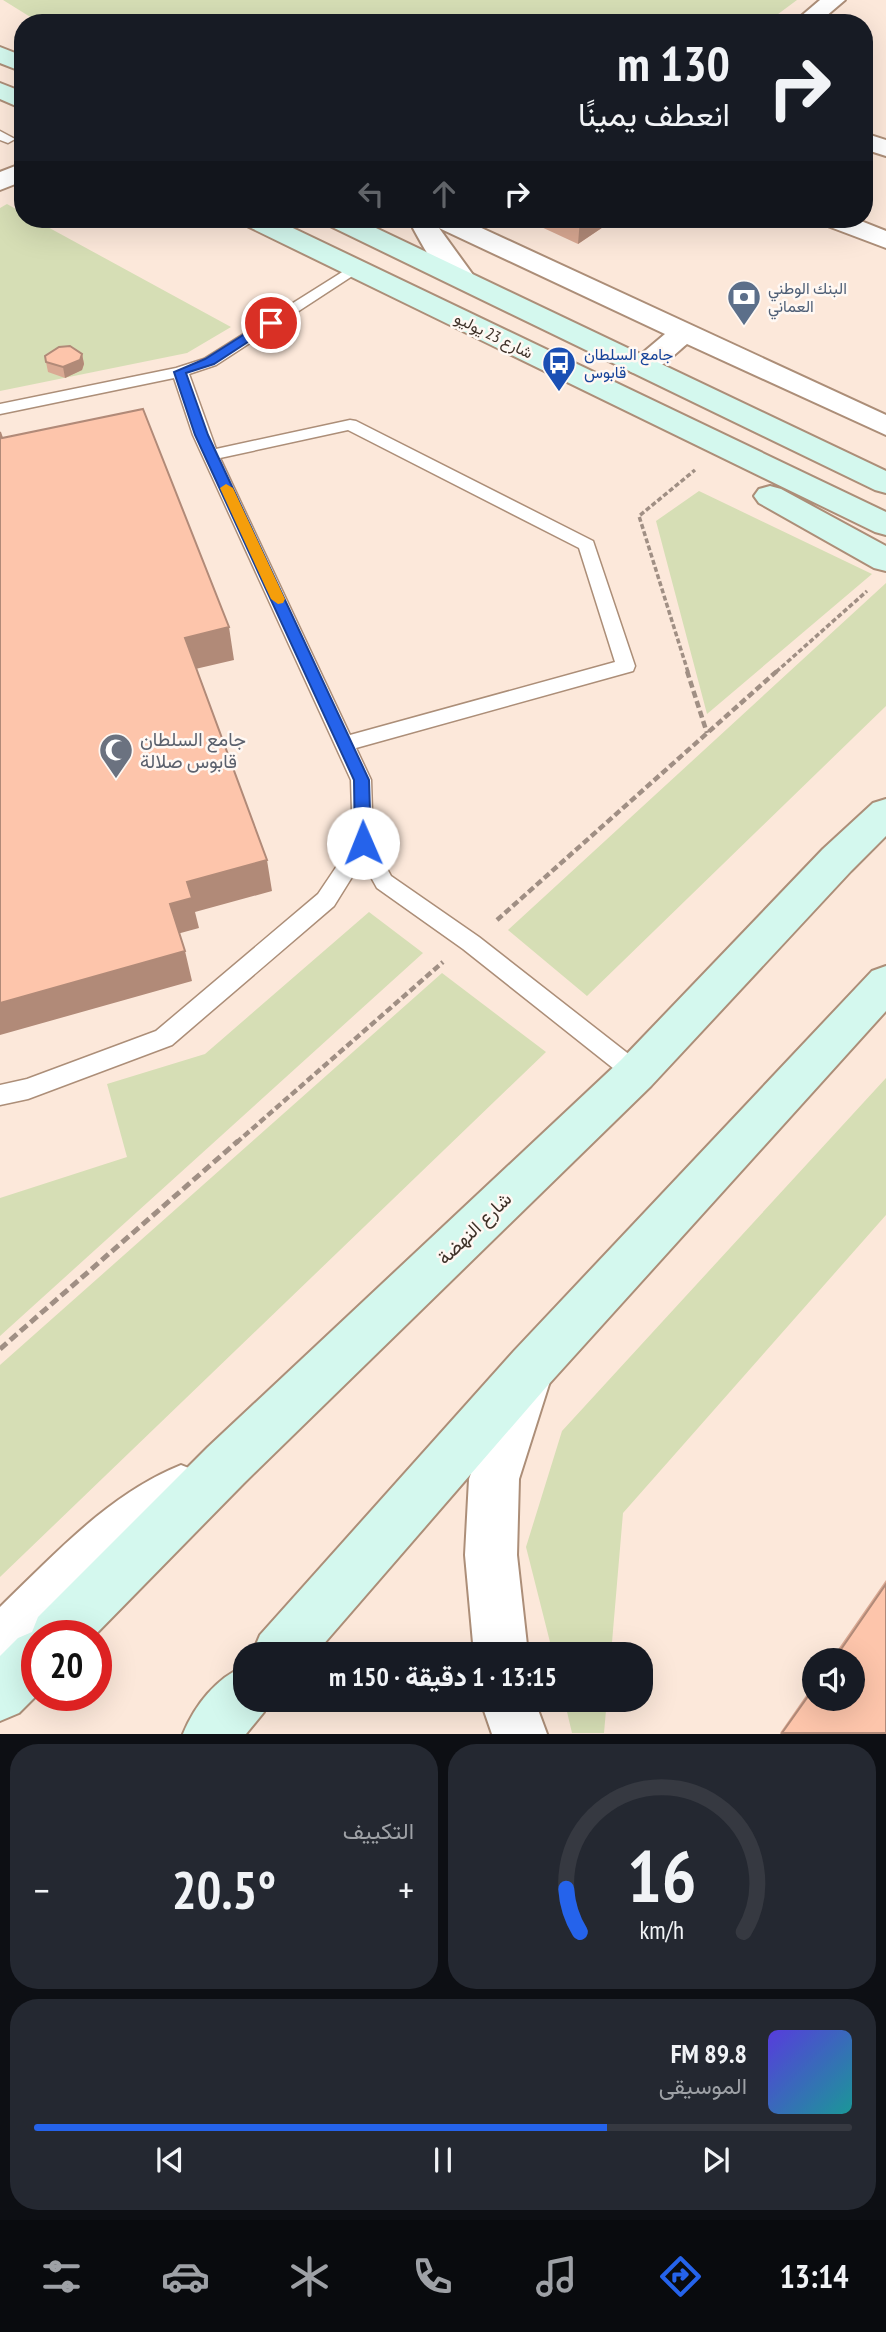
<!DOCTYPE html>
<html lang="ar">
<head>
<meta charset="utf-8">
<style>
  body { margin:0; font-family:"PT Sans Narrow",Vazirmatn,sans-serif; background:#242831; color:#f1f3f6; direction:rtl; height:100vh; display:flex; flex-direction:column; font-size:26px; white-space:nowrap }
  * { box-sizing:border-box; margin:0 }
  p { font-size:23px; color:#9ea1a6 }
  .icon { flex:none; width:38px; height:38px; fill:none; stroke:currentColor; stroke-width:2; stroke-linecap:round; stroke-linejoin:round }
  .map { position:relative; height:1734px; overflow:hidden; direction:ltr }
  .side { display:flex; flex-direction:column; gap:10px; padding:10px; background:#0d0f14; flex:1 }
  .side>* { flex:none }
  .hud { position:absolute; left:14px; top:14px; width:859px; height:214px; border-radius:28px; box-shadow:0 7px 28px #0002; direction:rtl; background:#171b24; color:#f1f3f6; overflow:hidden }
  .controls { position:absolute; left:802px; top:1648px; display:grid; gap:14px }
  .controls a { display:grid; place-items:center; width:63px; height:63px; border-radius:50%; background:#171b24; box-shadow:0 7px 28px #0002; font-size:35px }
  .speed { position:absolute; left:21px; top:1620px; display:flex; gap:14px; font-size:35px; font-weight:700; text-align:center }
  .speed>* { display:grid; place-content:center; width:91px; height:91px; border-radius:50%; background:#171b24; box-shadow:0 7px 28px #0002; line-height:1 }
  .speed .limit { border:10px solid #d22; background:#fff; color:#111 }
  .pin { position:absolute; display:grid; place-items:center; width:60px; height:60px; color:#fff; margin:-30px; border:4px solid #fff; border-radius:50%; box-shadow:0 2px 7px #0007 }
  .me { position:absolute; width:77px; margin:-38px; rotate:359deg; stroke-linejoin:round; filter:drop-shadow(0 0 5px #0008) }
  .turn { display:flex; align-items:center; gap:24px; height:147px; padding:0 28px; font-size:32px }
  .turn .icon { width:91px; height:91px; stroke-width:2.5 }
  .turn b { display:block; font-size:49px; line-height:60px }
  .lanes { display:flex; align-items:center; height:66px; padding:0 28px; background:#0003; justify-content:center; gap:35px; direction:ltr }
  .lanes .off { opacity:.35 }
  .big { font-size:52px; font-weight:800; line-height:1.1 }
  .side .widget { flex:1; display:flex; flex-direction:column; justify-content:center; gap:10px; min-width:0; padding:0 24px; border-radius:28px; background:#242831 }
  .side .dial { align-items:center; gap:0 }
  .dial svg { height:182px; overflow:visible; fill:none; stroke:#363941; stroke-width:7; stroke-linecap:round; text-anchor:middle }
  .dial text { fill:#f1f3f6; stroke:none }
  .song { display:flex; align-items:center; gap:21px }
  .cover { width:84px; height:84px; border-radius:10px; background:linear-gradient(135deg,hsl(250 70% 55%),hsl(180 70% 35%)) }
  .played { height:7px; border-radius:4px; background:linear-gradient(90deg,#2563eb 70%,#363941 70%) }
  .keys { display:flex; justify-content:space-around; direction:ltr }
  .heat { display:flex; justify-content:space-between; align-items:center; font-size:38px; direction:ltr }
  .side .tiles { flex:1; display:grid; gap:10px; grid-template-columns:1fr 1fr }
  .widget:last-child { grid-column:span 2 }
  .trip { position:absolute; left:233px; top:1642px; width:420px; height:70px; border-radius:28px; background:#171b24; box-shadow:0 7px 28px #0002; font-weight:800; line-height:70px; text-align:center; direction:rtl }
  .dock { display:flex; height:112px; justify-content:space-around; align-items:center; background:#090b0e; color:#9ea1a6 }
  .dock .icon { width:49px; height:49px }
  .dock .selected { color:#2563eb }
  .dock b { font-size:32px; color:#f1f3f6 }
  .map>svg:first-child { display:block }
</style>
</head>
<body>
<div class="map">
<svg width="886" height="1734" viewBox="0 0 886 1734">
  <rect width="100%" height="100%" fill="#fce8da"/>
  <!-- green -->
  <path fill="#d6deb5" d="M3,0H797L766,23H40Z
    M7,204L23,213V219H33L231,327L187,353L0,391V208Z
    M699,491L872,574L707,714L656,521Z
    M886,583V706L587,996L508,930Z
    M369,912L423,953L0,1336V1198L127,1157L107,1084L205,1054Z
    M442,973L546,1052L0,1577V1365Z
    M886,1078V1215L623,1513L611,1654H553L526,1547L562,1431Z
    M564,1699H607L604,1733H572Z"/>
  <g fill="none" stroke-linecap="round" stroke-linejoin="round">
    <!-- service casing -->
    <g stroke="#ac8e78" stroke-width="3">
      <path id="service" d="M0,131L15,139L8,143L0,140Z
        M355,264L362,268L360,271L216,365L189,374L216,449L350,420L356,421L593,541L635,666L633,671L356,748L371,780L373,843L391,876L479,937L644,1066L648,1073L644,1080L636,1083L628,1080L463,949L377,888L362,861L334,906L172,1045L28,1099L0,1105V1085L27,1079L156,1031L318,894L353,842L351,780L193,435L174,378L0,414V404L176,368L204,359ZM348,430L579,548L615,662L350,735L220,458Z"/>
    </g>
    <!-- minor casing -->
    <g stroke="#ac8e78" stroke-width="4">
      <path id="minor" d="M820,0H845L818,23H793Z
        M864,133L886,140V156L864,149Z
        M23,163V181L0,190V172Z
        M417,219H462L886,415V435L687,344C670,358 653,378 631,372L627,366L665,334L439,228L476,279L472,285C466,286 460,288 454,285C440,278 421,243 413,228Z
        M821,219H856L886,231V248L825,225Z"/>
    </g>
    <!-- tertiary casing -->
    <g stroke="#ac8e78" stroke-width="4">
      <path id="tertiary" d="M527,1354L544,1361L551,1378L519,1479L517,1555L528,1654H474L465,1555L469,1479L510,1361Z
        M181,1465L199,1472L206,1490L199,1508L173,1523L126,1559L46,1636H37V1645L19,1663L0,1671V1607C55,1554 109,1494 181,1465Z
        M480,1699H534L547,1734H492Z"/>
    </g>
    <!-- secondary casing -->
    <g stroke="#ac8e78" stroke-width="4">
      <path id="secondary" d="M0,47L23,56V72L0,63Z
        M0,83L23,92V109L0,99Z
        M241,219H274L886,512V535L875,532L245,225Z
        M324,219H357L886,471V493L875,490L328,225Z
        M770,486L781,489L886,546V571L874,568L759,503L754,496L759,489Z
        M886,799V836L851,871L651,1086L244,1483L94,1636H37V1695L19,1713L0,1721V1656L18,1638L32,1632L38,1617L208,1447L621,1060L823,849L873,803Z
        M886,966V1011L548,1385L315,1654H252L260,1635L514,1351L872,971Z
        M245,1666V1699H270L264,1712L246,1734H183C195,1705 216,1678 245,1666Z"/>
    </g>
    <!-- path-far2 -->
    <path stroke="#a08f84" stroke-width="3.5" stroke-dasharray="5 2.5" stroke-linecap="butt" d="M688,672L639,516L695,470
      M776,672L867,591"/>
    <!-- path-far1 -->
    <path stroke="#a08f84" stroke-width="4.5" stroke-dasharray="7 3.5" stroke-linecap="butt" d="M687,671L707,733
      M497,920L777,671
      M236,1143L443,962"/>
    <!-- path -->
    <path stroke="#a08f84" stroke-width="5" stroke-dasharray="9 4.5" stroke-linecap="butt" d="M0,1349L238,1141"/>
    <!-- service -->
    <use href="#service" fill="#fff" fill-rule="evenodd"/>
    <!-- minor -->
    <use href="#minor" fill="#fff" fill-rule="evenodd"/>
    <!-- tertiary -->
    <use href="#tertiary" fill="#fff" fill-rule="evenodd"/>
    <!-- secondary -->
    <use href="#secondary" fill="#d4f8ee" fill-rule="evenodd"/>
  </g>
  <!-- wall -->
  <path fill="#daa993" d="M524,219H615L578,244Z
    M82,354L84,364L82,370L65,378L48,372L46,362Z
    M886,1580V1733H780L814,1684V1699L852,1661H830Z"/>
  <!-- shaded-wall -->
  <path fill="#b18a78" d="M580,219H615L578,244Z
    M82,354L84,364L82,370L65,378L63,367Z
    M229,627L234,660L191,670L185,638Z
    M267,860L272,891L195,912L199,928L177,934L170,904L187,882Z
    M185,951L192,981L0,1035V1003Z"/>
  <!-- building -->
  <path fill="#fdc5ab" stroke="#b18a78" stroke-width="2" d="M70,346L82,354L80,360L63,367L46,362L45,356L59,347Z
    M143,409L229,627L185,638L267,860L187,882L192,898L170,904L185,951L0,1003V432L2,438Z
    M886,1584V1733H782L814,1688V1699H852V1661H833Z"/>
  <!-- route -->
  <path fill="#2563eb" stroke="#184099" stroke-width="2" d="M267,320L277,323L214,364L186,373L208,435L369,780L371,843L363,849L355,843L354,780L195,435L174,372L205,359Z"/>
  <!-- slow -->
  <path fill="#f59e0b" d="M226,484L233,488L285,599L283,603L278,604L271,599L220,488Z"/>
  <!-- icons -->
  <defs>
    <g id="bank-pin" transform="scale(1.75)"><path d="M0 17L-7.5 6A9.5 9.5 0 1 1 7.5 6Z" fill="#5c6f8a" stroke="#fff8f3"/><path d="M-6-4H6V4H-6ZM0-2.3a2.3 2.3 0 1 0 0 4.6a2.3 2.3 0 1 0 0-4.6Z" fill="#fff"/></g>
    <g id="bus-pin" transform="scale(1.75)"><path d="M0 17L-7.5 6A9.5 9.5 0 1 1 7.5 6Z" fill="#1a4fb4" stroke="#fff8f3"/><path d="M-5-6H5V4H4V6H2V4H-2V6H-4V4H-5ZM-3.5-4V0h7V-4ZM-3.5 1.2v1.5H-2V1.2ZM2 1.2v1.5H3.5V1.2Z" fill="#fff"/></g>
    <g id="mosque-pin" transform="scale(1.75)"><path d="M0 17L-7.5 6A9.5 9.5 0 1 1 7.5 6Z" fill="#6b7280" stroke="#fff8f3"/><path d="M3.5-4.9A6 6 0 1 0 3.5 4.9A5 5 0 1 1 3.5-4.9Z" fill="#fff"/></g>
  </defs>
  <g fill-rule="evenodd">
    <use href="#bank-pin" x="744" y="297"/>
    <use href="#bus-pin" x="559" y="363"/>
    <use href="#mosque-pin" x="116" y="750"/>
  </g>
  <g text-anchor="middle" stroke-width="5" stroke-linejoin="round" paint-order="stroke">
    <!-- far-service labels -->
    <g font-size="16" fill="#4e5e75" stroke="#fff8f3" text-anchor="start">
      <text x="768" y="294">البنك الوطني<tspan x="768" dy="18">العماني</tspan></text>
    </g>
    <!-- far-street labels -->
    <g font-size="16" fill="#3e3128" stroke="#fff8f3">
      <text transform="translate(494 335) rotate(26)" y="6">شارع 23 يوليو</text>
    </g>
    <!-- far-transit labels -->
    <g font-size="16" fill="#164399" stroke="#fff8f3" text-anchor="start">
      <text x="584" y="360">جامع السلطان<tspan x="584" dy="18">قابوس</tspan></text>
    </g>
    <!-- worship labels -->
    <g font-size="19" fill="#5b616d" stroke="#fff8f3" text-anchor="start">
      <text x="140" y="746">جامع السلطان<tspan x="140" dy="22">قابوس صلالة</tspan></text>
    </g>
    <!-- street labels -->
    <g font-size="19" fill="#3e3128" stroke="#fff8f3">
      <text transform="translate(474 1228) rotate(-44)" y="7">شارع النهضة</text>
    </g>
  </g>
</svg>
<div class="controls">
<a><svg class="icon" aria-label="sound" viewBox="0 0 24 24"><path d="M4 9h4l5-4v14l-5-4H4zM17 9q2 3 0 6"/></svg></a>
</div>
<div class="speed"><div class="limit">20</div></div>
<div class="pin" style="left:271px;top:323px;background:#d93025"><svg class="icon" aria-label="arrive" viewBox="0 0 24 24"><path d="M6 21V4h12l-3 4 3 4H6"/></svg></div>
<svg class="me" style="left:363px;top:843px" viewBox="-20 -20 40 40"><circle r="19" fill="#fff"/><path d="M0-13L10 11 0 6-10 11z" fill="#2563eb"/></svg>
<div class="trip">13:15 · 1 دقيقة · 150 m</div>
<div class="hud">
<div class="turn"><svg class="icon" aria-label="right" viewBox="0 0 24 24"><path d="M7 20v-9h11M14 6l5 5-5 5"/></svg><div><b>130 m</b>انعطف يمينًا</div></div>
<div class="lanes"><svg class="icon off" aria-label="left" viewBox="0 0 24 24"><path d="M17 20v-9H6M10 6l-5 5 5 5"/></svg><svg class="icon off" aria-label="ahead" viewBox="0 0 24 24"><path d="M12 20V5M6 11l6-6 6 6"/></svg><svg class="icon" aria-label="right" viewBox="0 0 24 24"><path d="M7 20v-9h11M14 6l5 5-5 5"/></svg></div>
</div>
</div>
<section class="side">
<div class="tiles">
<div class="widget dial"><svg viewBox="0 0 100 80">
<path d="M14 69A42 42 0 1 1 86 69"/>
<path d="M14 69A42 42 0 0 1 8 50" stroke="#2563eb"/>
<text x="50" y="56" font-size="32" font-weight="700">16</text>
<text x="50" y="72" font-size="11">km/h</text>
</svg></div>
<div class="widget"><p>التكييف</p>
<div class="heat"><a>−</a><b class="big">20.5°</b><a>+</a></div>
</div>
<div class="widget">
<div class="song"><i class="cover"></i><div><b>89.8 FM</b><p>الموسيقى</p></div></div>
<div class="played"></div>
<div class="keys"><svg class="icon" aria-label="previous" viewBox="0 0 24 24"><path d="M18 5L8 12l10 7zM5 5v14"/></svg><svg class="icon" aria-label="pause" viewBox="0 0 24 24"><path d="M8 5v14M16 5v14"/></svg><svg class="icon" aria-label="next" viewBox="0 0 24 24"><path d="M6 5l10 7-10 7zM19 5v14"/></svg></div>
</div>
</div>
</section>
<nav class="dock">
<b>13:14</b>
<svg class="icon selected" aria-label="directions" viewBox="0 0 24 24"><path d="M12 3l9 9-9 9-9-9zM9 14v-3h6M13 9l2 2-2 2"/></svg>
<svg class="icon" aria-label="music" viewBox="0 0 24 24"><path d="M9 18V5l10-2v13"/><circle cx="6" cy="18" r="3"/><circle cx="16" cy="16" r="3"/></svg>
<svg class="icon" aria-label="phone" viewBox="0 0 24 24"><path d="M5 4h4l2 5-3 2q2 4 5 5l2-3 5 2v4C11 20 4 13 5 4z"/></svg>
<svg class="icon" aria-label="climate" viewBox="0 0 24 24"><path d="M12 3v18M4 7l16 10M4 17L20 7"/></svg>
<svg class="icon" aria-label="car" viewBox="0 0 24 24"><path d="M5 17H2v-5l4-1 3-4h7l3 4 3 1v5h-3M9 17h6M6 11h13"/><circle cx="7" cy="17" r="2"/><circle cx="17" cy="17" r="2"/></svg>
<svg class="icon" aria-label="filters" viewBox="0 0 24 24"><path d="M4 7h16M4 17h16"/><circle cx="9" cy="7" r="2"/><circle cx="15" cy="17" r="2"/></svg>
</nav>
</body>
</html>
